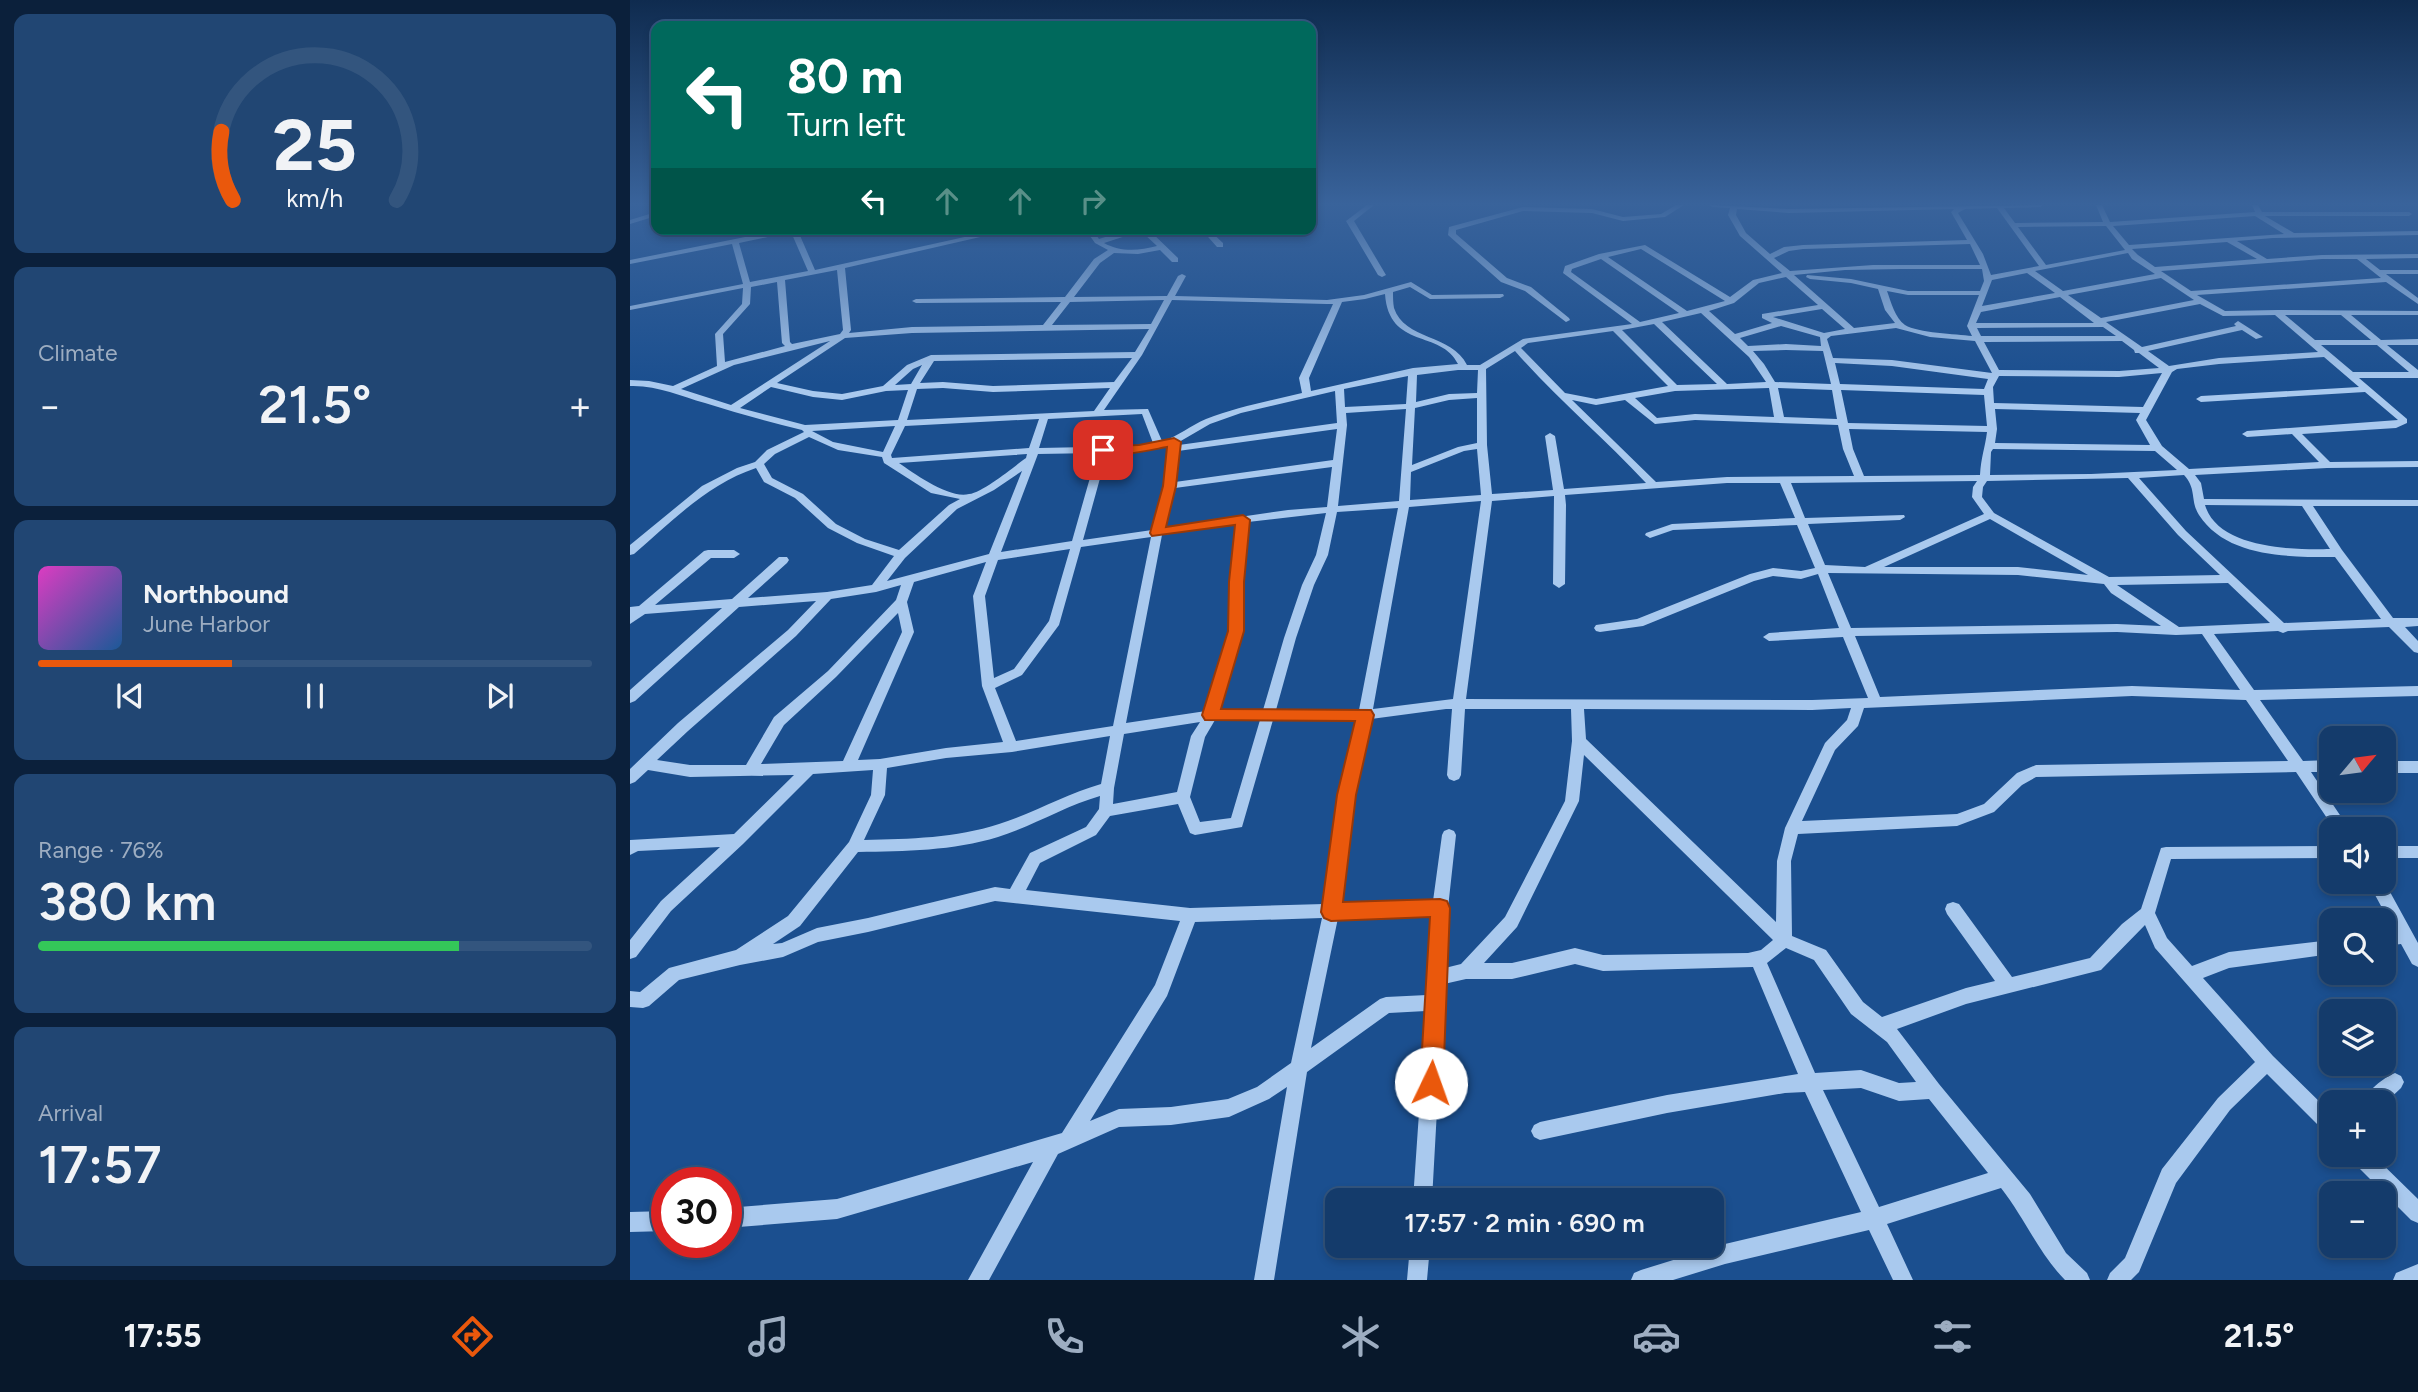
<!DOCTYPE html>
<html lang="en">
<head>
<meta charset="utf-8">
<style>
  body { margin:0; font-family:Figtree,sans-serif; background:#214673; color:#f1f3f6; height:100vh; display:flex; flex-direction:column; font-size:26px; white-space:nowrap }
  * { box-sizing:border-box; margin:0 }
  p { font-size:23px; color:#9dadc1 }
  .icon { flex:none; width:38px; height:38px; fill:none; stroke:currentColor; stroke-width:2; stroke-linecap:round; stroke-linejoin:round }
  .map { position:relative; flex:1; overflow:hidden }
  .details { display:flex; flex-direction:column; gap:14px; padding:14px; background:#0b203b; width:630px }
  .details>* { flex:none }
  .hud { position:absolute; left:21px; top:21px; width:665px; height:214px; border-radius:14px; box-shadow:0 4px 10px #0003,0 0 0 2px #33557e; background:#00695c; color:#fff; overflow:hidden }
  .needle { width:46px; rotate:61deg }
  .controls { position:absolute; left:1689px; top:726px; display:grid; gap:14px }
  .controls a { display:grid; place-items:center; width:77px; height:77px; border-radius:14px; background:#143b6b; box-shadow:0 4px 10px #0003,0 0 0 2px #33557e; font-size:35px }
  .speed { position:absolute; left:21px; top:1167px; display:flex; gap:14px; font-size:35px; font-weight:700; text-align:center }
  .speed>* { display:grid; place-content:center; width:91px; height:91px; border-radius:50%; background:#143b6b; box-shadow:0 4px 10px #0003,0 0 0 2px #33557e; line-height:1 }
  .speed .limit { border:10px solid #d22; background:#fff; color:#111 }
  .pin { position:absolute; display:grid; place-items:center; width:60px; height:60px; color:#fff; margin:-30px; border-radius:14px; box-shadow:0 4px 10px #0006 }
  .me { position:absolute; width:77px; margin:-38px; rotate:3deg; stroke-linejoin:round; filter:drop-shadow(0 0 5px #0008) }
  .turn { display:flex; align-items:center; gap:24px; height:147px; padding:0 21px; font-size:32px }
  .turn .icon { width:91px; height:91px; stroke-width:2.5 }
  .turn b { display:block; font-size:49px; line-height:60px }
  .lanes { display:flex; align-items:center; height:66px; padding:0 21px; background:#0003; justify-content:center; gap:35px; direction:ltr }
  .lanes .off { opacity:.35 }
  .big { font-size:52px; font-weight:600; line-height:1.1 }
  .details .widget { flex:1; display:flex; flex-direction:column; justify-content:center; gap:10px; min-width:0; padding:0 24px; border-radius:14px; background:#214673 }
  .details .dial { align-items:center; gap:0 }
  .dial svg { height:182px; overflow:visible; fill:none; stroke:#33557e; stroke-width:7; stroke-linecap:round; text-anchor:middle }
  .dial text { fill:#f1f3f6; stroke:none }
  .song { display:flex; align-items:center; gap:21px }
  .cover { width:84px; height:84px; border-radius:10px; background:linear-gradient(135deg,hsl(310 70% 55%),hsl(210 70% 35%)) }
  .played { height:7px; border-radius:4px; background:linear-gradient(90deg,#ea580c 35%,#33557e 35%) }
  .keys { display:flex; justify-content:space-around; direction:ltr }
  .heat { display:flex; justify-content:space-between; align-items:center; font-size:38px; direction:ltr }
  .charge { height:10px; border-radius:5px; background:linear-gradient(90deg,#34c759 76%,#33557e 0) }
  .trip { position:absolute; left:695px; top:1188px; width:399px; height:70px; border-radius:14px; background:#143b6b; box-shadow:0 4px 10px #0003,0 0 0 2px #33557e; font-weight:600; line-height:70px; text-align:center }
  .dock { display:flex; height:112px; justify-content:space-around; align-items:center; background:#08182b; color:#9dadc1 }
  .dock .icon { width:49px; height:49px }
  .dock .selected { color:#ea580c }
  .dock b { font-size:32px; color:#f1f3f6 }
  main { display:flex; flex:1; min-height:0 }
  .map>svg:first-child { display:block }
</style>
</head>
<body>
<main>
<section class="details">
<div class="widget dial"><svg viewBox="0 0 100 80">
<path d="M14 69A42 42 0 1 1 86 69"/>
<path d="M14 69A42 42 0 0 1 9 39" stroke="#ea580c"/>
<text x="50" y="56" font-size="32" font-weight="700">25</text>
<text x="50" y="72" font-size="11">km/h</text>
</svg></div>
<div class="widget"><p>Climate</p>
<div class="heat"><a>−</a><b class="big">21.5°</b><a>+</a></div>
</div>
<div class="widget">
<div class="song"><i class="cover"></i><div><b>Northbound</b><p>June Harbor</p></div></div>
<div class="played"></div>
<div class="keys"><svg class="icon" aria-label="previous" viewBox="0 0 24 24"><path d="M18 5L8 12l10 7zM5 5v14"/></svg><svg class="icon" aria-label="pause" viewBox="0 0 24 24"><path d="M8 5v14M16 5v14"/></svg><svg class="icon" aria-label="next" viewBox="0 0 24 24"><path d="M6 5l10 7-10 7zM19 5v14"/></svg></div>
</div>
<div class="widget"><p>Range · 76%</p><b class="big">380 km</b><div class="charge"></div></div>
<div class="widget"><p>Arrival</p><b class="big">17:57</b></div>
</section>
<div class="map">
<svg width="1788" height="1280" viewBox="0 0 1788 1280">
  <rect width="100%" height="100%" fill="#1b4f8f"/>
  <g fill="none" stroke-linecap="round" stroke-linejoin="round">
    <!-- minor -->
    <path fill="#a9c9ee" fill-rule="evenodd" d="M737,205H744L724,221L756,275L752,277L748,275L716,221Z
      M1046,205H1054L1035,217L993,221L962,213L893,211L826,230V234L877,278L901,287L939,318L940,320L936,322L895,291L871,282L818,235L819,227L893,207L962,209L993,217L1031,214Z
      M1079,205L1159,209L1413,205L1410,207L1374,208L1385,223L1473,222L1466,205H1472L1480,222L1625,212L1622,205H1628L1632,212H1779L1782,214L1779,216H1635L1664,233L1788,231V235L1643,238L1607,241L1637,259L1692,255L1788,254V258L1736,259L1750,270H1788V274H1756L1788,298V304L1756,282L1567,295L1595,311L1647,310L1788,311V315H1721L1751,340L1788,339V345H1757L1788,370V378H1729L1777,419V423L1766,428L1672,434L1700,462L1788,461V467L1697,468L1565,475L1571,483L1574,499L1788,500V506H1683L1712,550L1763,618H1788V626L1775,627L1788,641V653L1784,652L1759,627L1658,631L1653,633L1648,631L1584,634L1624,690L1788,686V696L1630,700L1673,761L1701,760V772H1681L1720,830H1705L1666,772L1406,777L1392,785L1364,812L1327,826L1168,834L1161,861L1162,936L1196,950L1233,1002L1252,1017L1336,988L1365,981L1317,914L1315,909L1317,904L1323,902L1329,904L1382,977L1460,958L1492,924L1511,909L1531,848L1536,847L1701,846V858L1541,859L1525,913L1537,938L1562,966L1599,952L1701,940V954L1599,968L1573,978L1643,1056L1701,1113V1135L1695,1132L1637,1074L1600,1110L1546,1183L1509,1272L1501,1280H1477L1480,1273L1495,1258L1532,1169L1588,1098L1625,1062L1525,948L1515,925L1471,970L1336,1004L1267,1029L1309,1084L1400,1194L1436,1253L1457,1273L1460,1280H1435C1409,1254 1394,1217 1371,1188L1257,1224L1283,1280H1263L1239,1230L1095,1264L1043,1280H1001L1004,1273L1011,1270L1095,1244L1231,1212L1175,1092L1155,1093L1037,1113L910,1140L904,1137L901,1131L904,1125L910,1122L1037,1095L1168,1074L1123,967L973,971L945,964L882,979H836L814,984L802,1200H783L796,1011L759,1013L677,1072L644,1280H624L657,1087L639,1099L599,1117L541,1125L489,1127L428,1154L359,1280H338L403,1162L207,1219L96,1228V1208L207,1199L432,1133L525,985L550,921L365,901L238,932L188,942L153,957L110,965L49,980L19,1006L13,1008L0,1007V991L10,992L39,968L106,950L158,916L219,842L241,795L243,770L183,774L113,844L41,911L6,957L0,959V940L31,901L90,847L8,851L0,855V840L104,834L164,775L60,777L18,770L5,782L0,784V769L48,723L158,630L186,601L109,607L5,701L0,703V690L92,608L15,614L0,624V607L9,606L74,551L78,550H104L110,554L104,558H81L25,605L102,599L149,557H157L159,560L157,563L118,598L197,592L242,585L264,556L227,543L198,528L165,498L134,482L126,468C78,484 42,521 4,554L0,555V545L72,486L107,468L125,462L137,450L174,432L172,430C139,422 107,413 75,403C50,396 27,385 0,386V380L19,381L43,386L87,366L85,334L112,304L113,288L0,310V306L113,284L102,244L0,264V260L155,229H170L168,231L185,270L371,229H385L215,268L221,330L219,333L282,327L413,325L431,302L286,303L282,301L286,299L435,297L464,259L478,250L465,243L455,229H462L469,239L501,229H518L548,258V262H542L530,250L508,254L484,253L470,263L444,297L537,296L548,276L552,274L556,276L545,296L697,300L734,295L781,282L802,295L873,294L874,296L870,298L800,299L780,287L763,292C763,297 763,303 764,308C774,340 822,334 837,365H850L893,339L1002,324L933,273L935,266L969,254L1015,245L1100,297L1123,280L1152,273L1110,236L1098,215L1100,208L1082,207ZM1367,208L1409,266L1361,275L1353,254L1328,213L1335,209ZM1107,209L1159,213L1324,209L1321,212L1337,240L1173,245L1154,247L1140,254L1116,233L1106,215ZM1625,216L1654,234L1499,245L1483,226ZM1476,226L1495,250L1416,265L1388,227ZM511,231L527,246C508,251 490,252 474,243ZM161,232L178,271L120,282L109,243ZM1597,242L1627,259L1525,267L1508,255L1502,249ZM1340,244L1350,265H1243L1160,271L1144,258L1159,251L1173,249ZM1011,249L1095,301L1057,311L978,257ZM1498,253L1502,259L1525,274L1433,291L1405,271ZM971,259L1049,313L1010,322L941,272L942,269ZM1692,259H1727L1751,278L1561,291L1531,271ZM1271,269H1352L1354,281L1350,291H1278L1221,279L1177,275L1176,277L1180,279L1221,283L1248,289L1255,310L1265,323L1224,328L1164,275L1215,270ZM207,270L213,330L210,334L162,344L160,342L155,280ZM1397,273L1425,293L1352,306L1362,280ZM1156,277L1188,305L1132,314V318L1142,323L1105,334L1079,311L1104,303L1129,283ZM1531,278L1564,300L1471,318L1438,295ZM147,282L152,343L155,346L95,362L93,334L120,304L121,287ZM1257,291L1278,295H1349L1337,326L1342,336C1326,334 1288,333 1275,325C1265,318 1261,302 1257,291ZM755,294C759,350 811,329 828,364L783,368L681,391L679,378L712,302L735,299ZM1430,297L1464,323H1346L1351,312ZM534,300L521,324L422,325L440,302ZM542,300L697,304H703L669,378L672,393C640,401 607,407 576,419C561,425 548,437 532,441L518,409L474,410L512,355ZM1570,304L1593,316L1645,315L1688,352L1589,358L1539,366L1518,351L1612,330L1626,339L1633,337L1608,321L1604,324L1606,326L1512,347L1476,322ZM1192,309L1215,329L1194,333L1143,317ZM1071,313L1119,357L1136,382L1097,384L1032,322ZM1655,315H1711L1741,340H1685ZM1024,324L1087,384L1047,385L992,330ZM1151,326L1190,337L1191,346L1156,344L1118,346L1110,338ZM1473,327L1486,336H1351L1347,328ZM1266,328L1300,337L1345,341L1362,373L1262,360L1203,358L1197,339L1201,336ZM519,329L505,352L301,355L277,365L253,386L212,394L183,391L147,383L215,338L282,333ZM983,331L1038,386L966,399L935,393L891,348L898,343ZM200,341L101,405L51,389L104,365ZM1492,341L1504,350L1505,353H1509L1529,368L1489,371L1369,370L1354,342ZM1691,345H1747L1779,372H1723ZM1156,350L1193,351L1201,384L1145,382L1134,364L1123,351ZM885,351C926,398 973,437 1016,483L934,489L925,436L920,433L915,436L923,490L862,494L857,445L856,369ZM1694,357L1729,387L1571,396L1566,399L1571,402L1735,392L1768,420L1617,431L1612,434L1617,437L1662,434L1689,462L1559,469L1532,446L1516,420L1542,372L1547,369L1589,364ZM502,358L484,382L363,386L313,382L290,383L304,361ZM1205,363L1262,366L1358,379L1354,389L1210,384ZM292,365L281,384L265,385L283,369ZM828,370H848L847,393L819,394L786,402L787,375ZM1532,373L1513,407L1364,403L1363,387L1369,376L1489,377ZM778,376L776,404L715,407L714,389ZM141,387L183,397L212,400L256,391L278,390L268,420L175,425L110,408ZM313,388L363,392L480,388L464,411L277,420L287,389ZM1139,388L1144,417L1065,414L1027,418L1005,398L1045,391ZM1148,388L1202,390L1207,419L1154,417ZM1211,390L1354,395L1357,426L1218,423ZM705,391L707,423L549,445V442L580,424L611,413ZM847,398V443L828,447L782,465L785,408L819,400ZM942,400L966,405L995,400L1025,424L1065,420L1208,425L1213,449L1224,476L1097,477L1026,482ZM776,409L769,501L708,506L717,425L716,413ZM1365,409L1510,413L1506,420L1520,445L1365,443L1367,429ZM512,414L523,443L509,446L409,448L418,419ZM409,419L399,448L262,458L261,455L275,426ZM265,426L253,452L203,442L182,431ZM707,429L703,460L545,482L548,451ZM1219,429L1357,432C1355,448 1351,457 1350,475L1234,476L1223,449ZM179,437L208,450L252,457L254,463L301,493L330,499L319,505L269,550L235,539L206,524L173,494L142,478L134,464L145,454ZM539,445L535,486L522,530L453,540L477,453L509,452ZM847,449L851,495L780,500L781,472L834,451ZM1363,449L1525,451L1547,470L1461,474L1360,475L1361,452ZM467,453L442,541L371,552L408,454ZM397,454L396,458C383,467 354,492 339,494C319,499 285,474 269,463ZM702,467L697,507L658,510L534,528L545,488ZM392,471L359,554L257,581L275,558L327,509L364,490ZM1554,475C1567,489 1560,501 1569,515C1597,558 1660,557 1705,557L1751,619L1654,623L1556,531L1509,478ZM1498,478L1548,535L1590,575L1479,577L1364,513L1352,497L1353,487L1357,481ZM1347,481L1343,487L1342,497L1354,514L1235,567L1195,565L1178,524L1270,520L1275,517L1274,515L1175,518L1161,483ZM1097,483H1150L1165,518L1042,524L1016,533L1015,535L1020,538L1043,530L1167,525L1185,568L1171,571L1143,568L1120,574L1007,619L966,625L964,628L966,631L970,632L1013,626L1124,581L1143,576L1171,579L1188,574L1209,628L1139,633L1133,637L1139,641L1213,637L1238,698L1182,700L836,699L862,501L924,496L923,584L929,588L935,584L936,505L935,495ZM851,501L823,699L743,709L779,507ZM1575,505L1672,506L1700,549C1664,550 1588,549 1575,505ZM768,508L729,710H646L666,638L684,585L698,555L707,512ZM696,513L686,555L672,585L654,638L633,710H589L612,631L613,582L618,522ZM1360,519L1458,575L1388,567H1254ZM607,524L601,582L600,631L576,711L496,723L532,535ZM521,537L483,726L386,741L365,688L392,675L429,625L451,547ZM440,549L419,621L384,669L364,678L355,596L368,560ZM356,562L343,596L352,686L373,742L316,748L250,759L228,760L284,632L277,602L284,582ZM1198,573L1388,575L1474,584L1481,593L1531,626L1487,624L1221,628ZM1598,583L1640,623L1549,627L1487,585ZM271,585L266,600L198,671L144,717L116,765H60L27,760L58,731L166,636L201,599L246,592ZM268,613L272,632L213,761L131,764L154,725L206,677ZM1487,632L1546,635L1572,634L1610,690L1502,686L1250,697L1225,636ZM1502,696L1616,700L1658,761L1406,765L1387,773L1354,804L1327,814L1172,821L1205,750L1228,726L1234,708ZM1221,708L1217,720L1195,743L1155,828L1147,861L1146,922L956,739L954,709L1182,710ZM816,709H822L817,775L819,779L824,781L829,779L831,775L835,709H941L942,741L935,801L875,917L831,964L815,968L818,908L826,835L824,831L819,829L814,831L812,835L803,901L710,904L724,795L741,719ZM585,720H630L601,818L570,822L560,797L575,737ZM643,720H727L710,795L694,904L560,908L396,890L410,863L466,835L480,816L548,804L560,833L565,835L612,827ZM570,722L561,736L547,792L483,804L484,788L494,734ZM480,736L471,784C436,794 404,813 369,824C326,838 280,839 234,840L255,795L257,768L316,758L382,752ZM954,755L1143,940L1131,950L1118,953L973,955L945,948L882,963H854L887,927L949,801ZM470,796L469,809L456,827L400,853L380,889L365,887L238,918L187,928L152,943L143,944L170,926L228,852C275,851 323,851 368,837C403,826 435,806 470,796ZM802,915L797,995L756,997L750,999L681,1048L708,918ZM692,918L661,1063L627,1087L598,1099L541,1107L489,1109L460,1121L537,996L565,922ZM1156,948L1184,960L1221,1014L1257,1042L1286,1082L1269,1083L1231,1070L1185,1073L1137,963ZM1231,1088L1269,1101L1299,1099L1358,1173L1249,1207L1193,1090Z
      M26,212V216L0,224V220Z
      M571,229H578L593,243V247H587Z
      M1754,761H1788V773H1754Z
      M1754,846H1788V858H1754Z
      M1754,881L1788,943V967L1782,964L1771,944L1754,946V932L1764,930L1738,882Z
      M1765,1073L1771,1076L1774,1082L1771,1088L1754,1104L1733,1102C1737,1091 1753,1078 1765,1073Z
      M1721,1155H1743L1788,1199V1223L1781,1220L1723,1162Z
      M37,1211V1231L0,1232V1212Z
      M780,1246H800L797,1280H777Z
      M1788,1264V1280H1763L1766,1273Z"/>
  </g>
  <!-- sky -->
  <linearGradient id="sky" x2="0" y2="1"><stop stop-color="#0f2b4f"/><stop offset="0.53" stop-color="#39639b"/><stop offset="1" stop-color="#39639b" stop-opacity="0"/></linearGradient>
  <rect width="1788" height="384" fill="url(#sky)"/>
  <!-- route -->
  <path fill="#ea580c" stroke="#983908" stroke-width="2" d="M544,438L551,442L546,486L536,527L613,515L620,520L614,582V631L591,709L741,710L744,715L726,795L713,902L810,899L817,901L820,908L813,1083L809,1091L801,1095L793,1091L790,1083L800,917L701,921L694,918L691,912L707,795L725,721L575,720L572,715L598,631L599,582L605,525L522,536L520,533L533,486L537,447C520,450 480,460 466,450L473,446L509,445Z"/>
</svg>
<div class="controls">
<a><svg class="needle" viewBox="-14 -14 28 28"><path d="M0-13l5 13h-10z" fill="#e53935"/><path d="M0 13l5-13h-10z" fill="#9dadc1"/></svg></a>
<a><svg class="icon" aria-label="sound" viewBox="0 0 24 24"><path d="M4 9h4l5-4v14l-5-4H4zM17 9q2 3 0 6"/></svg></a>
<a><svg class="icon" aria-label="search" viewBox="0 0 24 24"><circle cx="10" cy="10" r="6"/><path d="M15 15l6 6"/></svg></a>
<a><svg class="icon" aria-label="layers" viewBox="0 0 24 24"><path d="M12 4l9 5-9 5-9-5zM3 14l9 5 9-5"/></svg></a>
<a>+</a>
<a>−</a>
</div>
<div class="speed"><div class="limit">30</div></div>
<div class="pin" style="left:473px;top:450px;background:#d93025"><svg class="icon" aria-label="arrive" viewBox="0 0 24 24"><path d="M6 21V4h12l-3 4 3 4H6"/></svg></div>
<svg class="me" style="left:801px;top:1083px" viewBox="-20 -20 40 40"><circle r="19" fill="#fff"/><path d="M0-13L10 11 0 6-10 11z" fill="#ea580c"/></svg>
<div class="trip">17:57 · 2 min · 690 m</div>
<div class="hud">
<div class="turn"><svg class="icon" aria-label="left" viewBox="0 0 24 24"><path d="M17 20v-9H6M10 6l-5 5 5 5"/></svg><div><b>80 m</b>Turn left</div></div>
<div class="lanes"><svg class="icon" aria-label="left" viewBox="0 0 24 24"><path d="M17 20v-9H6M10 6l-5 5 5 5"/></svg><svg class="icon off" aria-label="ahead" viewBox="0 0 24 24"><path d="M12 20V5M6 11l6-6 6 6"/></svg><svg class="icon off" aria-label="ahead" viewBox="0 0 24 24"><path d="M12 20V5M6 11l6-6 6 6"/></svg><svg class="icon off" aria-label="right" viewBox="0 0 24 24"><path d="M7 20v-9h11M14 6l5 5-5 5"/></svg></div>
</div>
</div>
</main>
<nav class="dock">
<b>17:55</b>
<svg class="icon selected" aria-label="directions" viewBox="0 0 24 24"><path d="M12 3l9 9-9 9-9-9zM9 14v-3h6M13 9l2 2-2 2"/></svg>
<svg class="icon" aria-label="music" viewBox="0 0 24 24"><path d="M9 18V5l10-2v13"/><circle cx="6" cy="18" r="3"/><circle cx="16" cy="16" r="3"/></svg>
<svg class="icon" aria-label="phone" viewBox="0 0 24 24"><path d="M5 4h4l2 5-3 2q2 4 5 5l2-3 5 2v4C11 20 4 13 5 4z"/></svg>
<svg class="icon" aria-label="climate" viewBox="0 0 24 24"><path d="M12 3v18M4 7l16 10M4 17L20 7"/></svg>
<svg class="icon" aria-label="car" viewBox="0 0 24 24"><path d="M5 17H2v-5l4-1 3-4h7l3 4 3 1v5h-3M9 17h6M6 11h13"/><circle cx="7" cy="17" r="2"/><circle cx="17" cy="17" r="2"/></svg>
<svg class="icon" aria-label="filters" viewBox="0 0 24 24"><path d="M4 7h16M4 17h16"/><circle cx="9" cy="7" r="2"/><circle cx="15" cy="17" r="2"/></svg>
<b>21.5°</b>
</nav>
</body>
</html>
